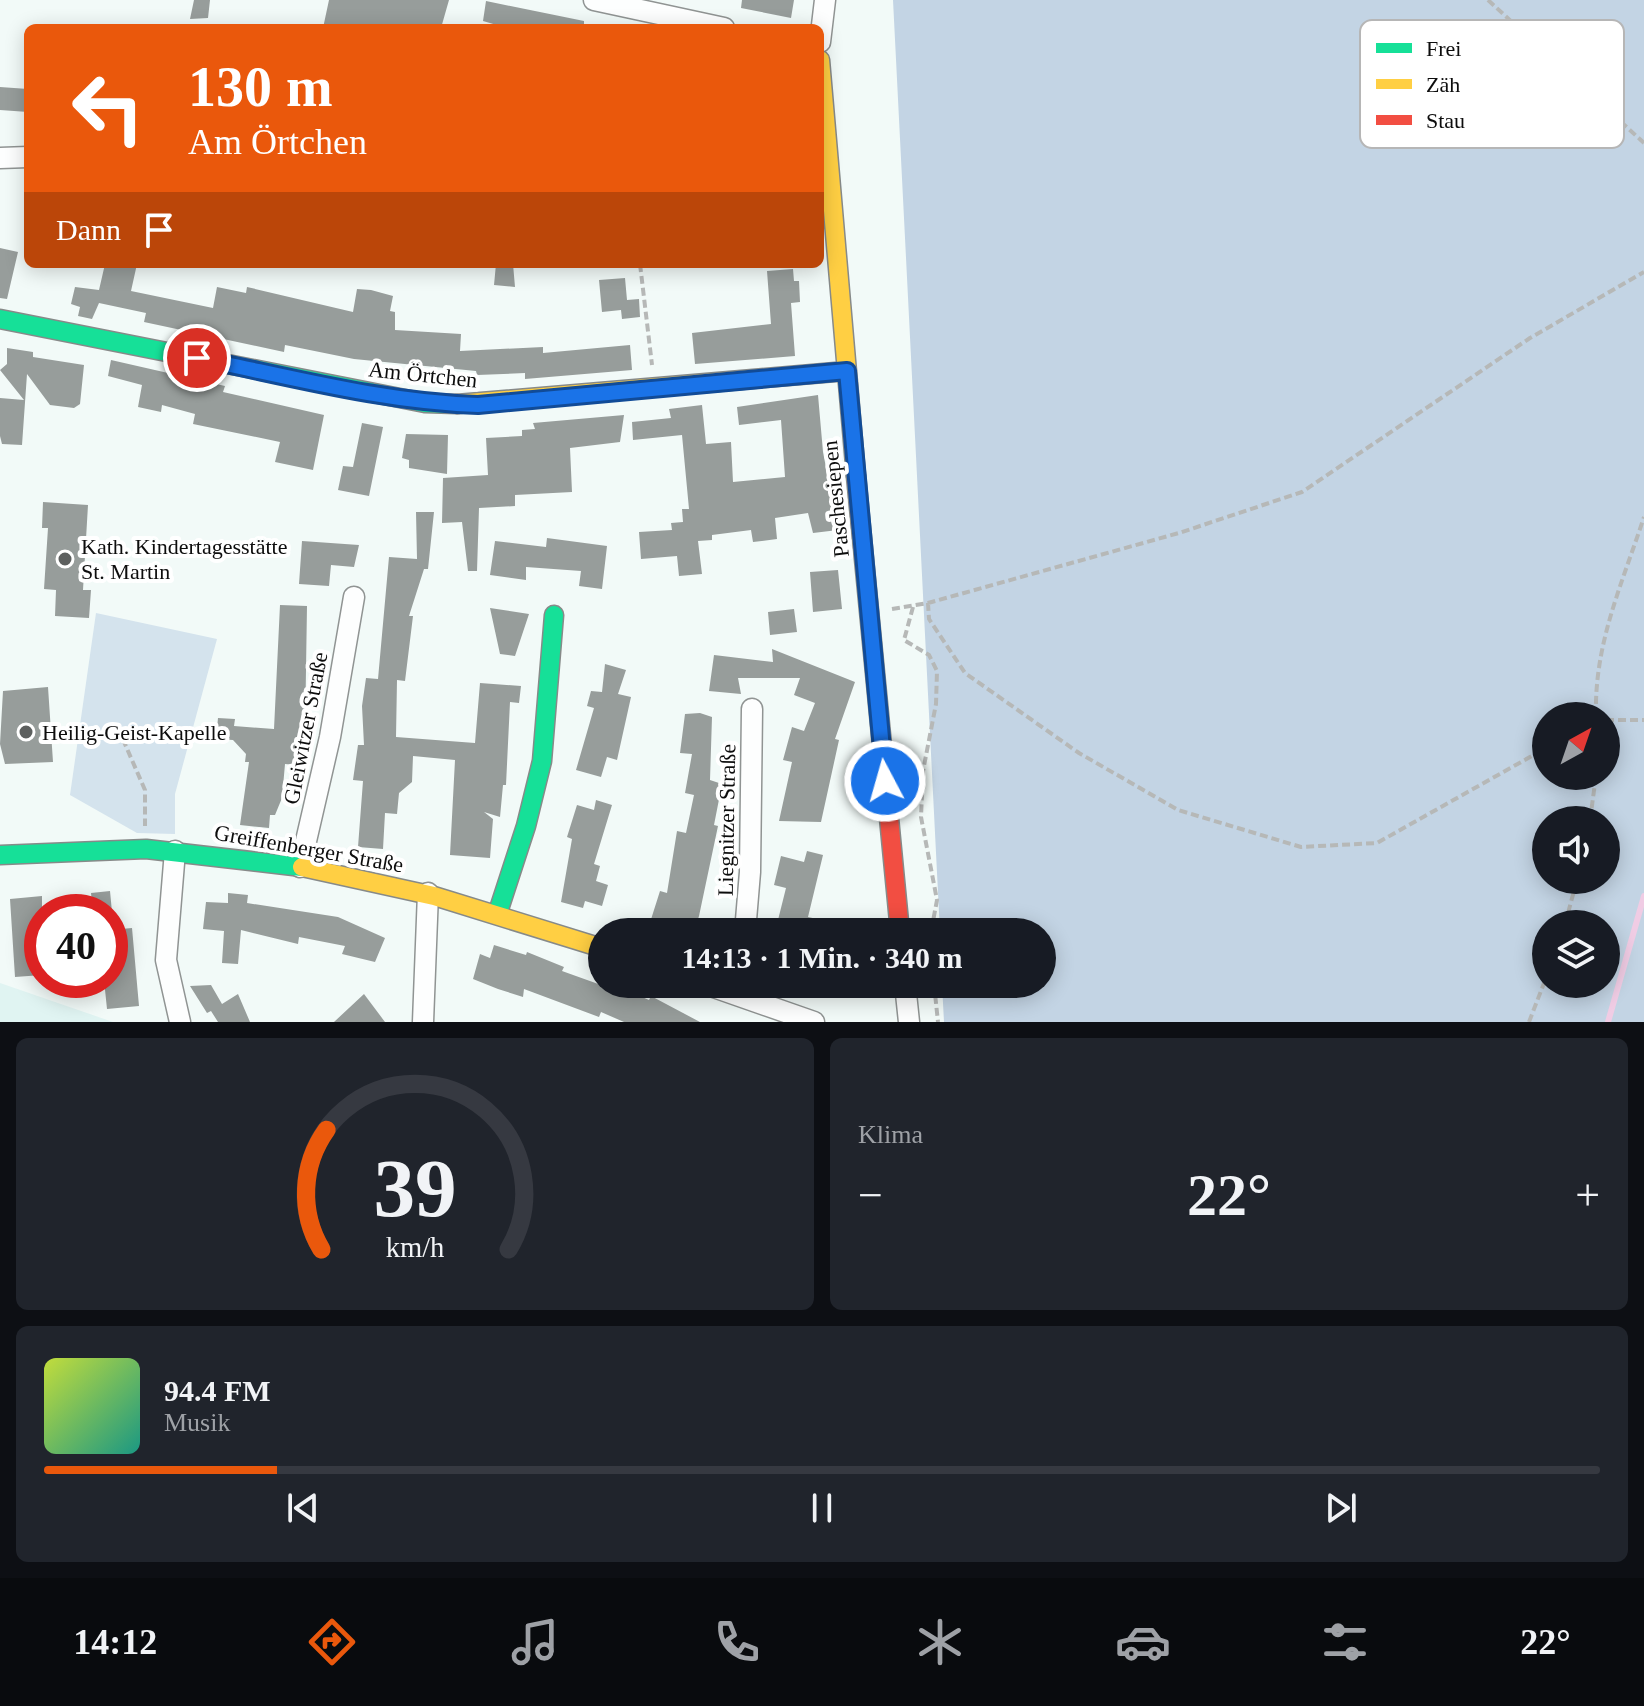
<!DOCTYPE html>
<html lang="de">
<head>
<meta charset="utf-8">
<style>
  body { margin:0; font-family:"Times New Roman",serif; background:#20242c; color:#f1f3f6; height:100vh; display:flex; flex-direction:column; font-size:30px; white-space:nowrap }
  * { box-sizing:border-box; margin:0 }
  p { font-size:26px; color:#9ea1a6 }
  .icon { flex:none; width:44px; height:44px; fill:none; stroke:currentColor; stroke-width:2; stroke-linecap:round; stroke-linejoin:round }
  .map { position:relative; height:1022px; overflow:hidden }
  .side { display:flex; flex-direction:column; gap:16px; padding:16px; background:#0d0f14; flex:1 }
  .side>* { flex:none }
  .hud { position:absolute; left:24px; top:24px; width:800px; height:244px; border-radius:12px; box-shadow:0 4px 20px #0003; background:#ea580c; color:#fff; overflow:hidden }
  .needle { width:52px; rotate:40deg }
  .tools { position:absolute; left:1532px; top:702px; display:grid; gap:16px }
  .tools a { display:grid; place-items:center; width:88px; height:88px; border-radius:50%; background:#171b24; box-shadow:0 4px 20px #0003; font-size:40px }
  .speed { position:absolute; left:24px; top:894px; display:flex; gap:16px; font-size:40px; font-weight:700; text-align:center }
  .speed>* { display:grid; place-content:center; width:104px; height:104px; border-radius:50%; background:#171b24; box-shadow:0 4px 20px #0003; line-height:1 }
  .speed .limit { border:12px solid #d22; background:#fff; color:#111 }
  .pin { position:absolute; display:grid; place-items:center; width:68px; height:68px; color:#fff; margin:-34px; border:4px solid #fff; border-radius:50%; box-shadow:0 2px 8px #0007 }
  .me { position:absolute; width:88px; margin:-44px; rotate:354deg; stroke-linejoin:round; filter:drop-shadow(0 0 6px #0008) }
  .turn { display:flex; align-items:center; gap:28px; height:168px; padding:0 32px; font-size:36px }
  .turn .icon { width:104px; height:104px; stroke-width:2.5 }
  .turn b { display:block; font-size:56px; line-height:68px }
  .then { display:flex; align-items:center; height:76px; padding:0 32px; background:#0003; gap:16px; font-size:30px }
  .big { font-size:60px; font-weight:800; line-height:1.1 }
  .side .widget { flex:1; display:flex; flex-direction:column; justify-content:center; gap:12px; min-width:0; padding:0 28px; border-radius:12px; background:#20242c }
  .side .dial { align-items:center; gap:0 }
  .dial svg { height:208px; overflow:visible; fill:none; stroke:#363941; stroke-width:7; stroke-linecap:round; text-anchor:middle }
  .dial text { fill:#f1f3f6; stroke:none }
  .song { display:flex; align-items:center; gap:24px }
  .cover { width:96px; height:96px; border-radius:12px; background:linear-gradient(135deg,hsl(70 70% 55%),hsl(170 70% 35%)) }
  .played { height:8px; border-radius:4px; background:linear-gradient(90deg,#ea580c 15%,#363941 15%) }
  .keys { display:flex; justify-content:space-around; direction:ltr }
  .heat { display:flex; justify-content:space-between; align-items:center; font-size:44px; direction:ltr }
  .side .tiles { flex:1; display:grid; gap:16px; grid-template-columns:1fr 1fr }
  .widget:last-child { grid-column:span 2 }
  .trip { position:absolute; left:588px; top:918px; width:468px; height:80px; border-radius:40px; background:#171b24; box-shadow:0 4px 20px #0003; font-weight:800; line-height:80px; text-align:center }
  .menu { display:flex; height:128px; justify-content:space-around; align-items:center; background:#090b0e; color:#9ea1a6 }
  .menu .icon { width:56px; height:56px }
  .menu .on { color:#ea580c }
  .menu b { font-size:36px; color:#f1f3f6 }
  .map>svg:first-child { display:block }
</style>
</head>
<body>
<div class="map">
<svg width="1644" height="1022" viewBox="0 0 1644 1022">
  <rect width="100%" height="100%" fill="#f2faf8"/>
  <!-- farmland -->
  <path fill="#e0f4f2" d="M0,983L113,1022H0Z"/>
  <!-- green -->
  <path fill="#d4e3ed" d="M96,613L217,639L175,794V834L137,833L70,795Z"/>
  <!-- forest -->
  <path fill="#c3d4e4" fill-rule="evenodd" d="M893,0H1644V1022H944L942,984H1042V932H940ZM1546,716H1606V776H1546ZM1546,820H1606V880H1546ZM1546,924H1606V984H1546Z"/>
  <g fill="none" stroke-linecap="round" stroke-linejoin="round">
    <!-- stream -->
    <path stroke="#f0cce4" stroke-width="6" d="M1608,1022L1644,896"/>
  </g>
  <!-- building -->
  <path fill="#979d9b" d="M194,0H210L208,18L190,19Z
    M329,0H449L441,28H323Z
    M742,0H794L791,18L741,8Z
    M486,1L584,21V28H507L483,21Z
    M0,87L28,89V112L0,110Z
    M0,248L18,252L7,299L0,298Z
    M105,264H137L131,291L213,308L217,287L246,293L247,287L353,312L357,289L371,290L393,296L390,311L395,312V330L461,334L460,351L543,347V353L630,345L632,370L525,379V373L477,375L476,371L354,359L285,345L284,352L144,322L146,313L99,303L92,319L78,316L80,307L71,304L75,287L99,290Z
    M496,264H513L515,287L494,285Z
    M793,269L794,281H799L800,302L791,303L795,356L695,364L692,333L771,324L767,271Z
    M625,278L627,300L639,299L640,317L622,319L621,310L602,312L599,280Z
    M7,348L33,352V357L84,365L80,404L74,408L50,405L27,374L22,445L2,444L0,436V398L24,400L0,370L7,364Z
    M111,360L225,386L223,392L324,415L313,470L275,462L280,442L193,424L195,414L162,405L161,412L138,407L142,385L108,376Z
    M818,395L823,452L838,530L813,533L808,513L775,518L777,539L753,542L751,530L712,535V540L698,541L702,574L679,576L677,556L641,559L639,532L672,530L671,523L683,522L682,509H689L682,435L633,440L632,422L671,418L669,409L702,405L706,444L731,442L733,482L785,477L781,420L739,425L737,407Z
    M624,415L620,442L570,448L572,492L515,495V506L479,508L477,571H468L462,522L442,523L443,478L488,475L486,438L522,436V430L535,429L533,423Z
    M362,423L383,427L369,496L338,490L343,466L353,467Z
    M406,434L448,435L447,474L409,468V460L402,458Z
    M43,502L88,505L83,590H91L89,618L55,616L56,590L44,589L48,528H42Z
    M416,512H434L428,569H424L409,616H413L405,681L397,680L396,737L475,743L480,683L521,686L519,703L510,702L506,785H503L500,817L484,812L493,819L490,858L450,855L455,760L413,756L412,782L399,793L397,814L385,813L383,849L358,847L363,781L353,780L358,745H364L362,706L366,678L378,679L389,557L417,559Z
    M547,538L607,546L602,589L579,586L581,571L526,567V580L490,575L495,541L546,547Z
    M302,541L359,545L354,567L331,565L329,586L299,584Z
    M838,570L842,609L813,612L810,572Z
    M280,605L307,606L305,733L298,732L296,765L285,764L282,798L275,815H270L269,828L240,825L249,762H245L246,754L233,740L216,739L218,718L235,719L234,726L274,729Z
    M490,608L529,614L515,656L500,654Z
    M794,609L797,632L770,635L768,612Z
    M772,649L855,682L835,739L839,740L821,822L779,821L792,762L783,760L792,727L804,731L815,703L794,695L800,678H738L741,694L709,691L714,655L773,662Z
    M605,664L626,670L618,694L631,697L617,760L607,757L601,777L576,770L594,708L587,706L591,691L602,692Z
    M48,687L53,762L5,764L0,744L3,691Z
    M700,713L712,717L710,780L722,784L714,825L718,826L699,916L694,932H647L660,891L667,893L677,831L686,833L694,795L685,793L692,754L680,753L685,714Z
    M596,800L612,805L594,864L600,866L596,881L608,885L602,906L585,901L583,908L561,902L572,839L567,837L577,805L594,810Z
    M807,851L823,855L808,917L845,925L844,932H775L786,888L774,885L781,856L804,862Z
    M110,891L112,912H93L91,893Z
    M228,893L248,895L247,903L338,917L385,938L375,962L342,954L345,946L299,937L298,944L241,930L238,964L222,963L224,931L203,929L206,902L228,903Z
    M42,896V975L15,977L10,899Z
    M132,928L139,1006L107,1009L104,980H110V930Z
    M494,945L526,955L527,952L564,967L562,971L615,990L617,986L649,1000L651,996L700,1022H624L601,1012L599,1017L524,989L523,997L498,989L473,979L480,954L490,958Z
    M211,985L222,1004L238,994L250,1022H218L211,1011L207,1013L190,986Z
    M364,994L385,1022H334Z"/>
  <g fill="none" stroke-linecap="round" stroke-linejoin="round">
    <!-- street casing -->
    <g stroke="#909493" stroke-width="23">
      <path id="street" d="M594,0L724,28
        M820,42L825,0
        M0,158L28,157
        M175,851L166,960L180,1022
        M300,867L330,737L354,597
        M745,932L750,872L752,709
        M705,984L814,1022
        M905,984L909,1022
        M423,1022L428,893"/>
    </g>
    <!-- fast casing -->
    <g stroke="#878a89" stroke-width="21">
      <path id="fast" d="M0,319L425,403L457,404
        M0,855L146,849L302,867
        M498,912L526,826L542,761L554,615"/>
    </g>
    <!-- slow casing -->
    <g stroke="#878a89" stroke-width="21">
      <path id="slow" d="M820,60L856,476
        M457,404L847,371
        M302,867L434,896L602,948"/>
    </g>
    <!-- jam casing -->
    <g stroke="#878a89" stroke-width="21">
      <path id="jam" d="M856,476L900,932"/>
    </g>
    <!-- path -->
    <path stroke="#b6b8b7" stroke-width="4" stroke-dasharray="8 4" stroke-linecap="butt" d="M1488,0L1644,143
      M640,264L652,365
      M928,603L929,619L965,673L1079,753L1178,810L1301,847L1377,843L1546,748
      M913,607L904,640L929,655L937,671L936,704L923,771L921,817L937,900L931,932
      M892,609L928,603L1179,533L1302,492L1530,338L1644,272
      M1596,716C1594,644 1622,584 1644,517
      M1606,720H1644
      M118,728L145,790V826
      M1590,820L1596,776
      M1565,924L1577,880
      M934,984L938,1022
      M1529,1022L1546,978"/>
    <!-- street -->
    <use href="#street" stroke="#fdfefe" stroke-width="20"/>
    <!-- fast -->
    <use href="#fast" stroke="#16e098" stroke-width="18"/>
    <!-- slow -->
    <use href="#slow" stroke="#ffcf43" stroke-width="18"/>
    <!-- jam -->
    <use href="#jam" stroke="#f24e42" stroke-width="18"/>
  </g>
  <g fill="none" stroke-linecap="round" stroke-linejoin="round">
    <!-- route casing -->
    <g stroke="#114b97" stroke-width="20">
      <path id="route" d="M197,358C291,377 383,402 478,405L847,371L885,781"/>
    </g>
    <!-- route -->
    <use href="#route" stroke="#1a73e8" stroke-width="14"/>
  </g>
  <!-- markers -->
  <g fill="#5d605f" stroke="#fff" stroke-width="3">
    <circle cx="65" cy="559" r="8"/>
    <circle cx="26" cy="732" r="8"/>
  </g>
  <g text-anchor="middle" stroke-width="8" stroke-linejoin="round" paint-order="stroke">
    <!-- street labels -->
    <g font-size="22" fill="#0d0d0d" stroke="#fff">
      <text transform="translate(423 374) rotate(6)" y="8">Am Örtchen</text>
      <text transform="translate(835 499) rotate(-96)" y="8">Paschesiepen</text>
      <text transform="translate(305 728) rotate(-79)" y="8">Gleiwitzer Straße</text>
      <text transform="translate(726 820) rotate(-89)" y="8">Liegnitzer Straße</text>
      <text transform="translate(309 848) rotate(10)" y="8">Greiffenberger Straße</text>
    </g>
    <!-- poi labels -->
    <g font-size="22" fill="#0d0d0d" stroke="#fff" text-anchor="start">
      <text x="81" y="554">Kath. Kindertagesstätte<tspan x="81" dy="25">St. Martin</tspan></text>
      <text x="42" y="740">Heilig-Geist-Kapelle</text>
    </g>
  </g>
  <!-- legend -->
  <rect x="1360" y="20" width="264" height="128" rx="12" fill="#fff" stroke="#b6b6b6" stroke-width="2"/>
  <rect x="1376" y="43" width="36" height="10" fill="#16e098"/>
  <rect x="1376" y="79" width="36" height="10" fill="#ffcf43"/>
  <rect x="1376" y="115" width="36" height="10" fill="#f24e42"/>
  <g font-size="22" fill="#0d0d0d">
    <text x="1426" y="56">Frei</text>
    <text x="1426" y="92">Zäh</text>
    <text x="1426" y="128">Stau</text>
  </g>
</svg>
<div class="tools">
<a><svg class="needle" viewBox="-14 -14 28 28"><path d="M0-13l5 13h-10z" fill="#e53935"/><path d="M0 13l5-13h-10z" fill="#9ea1a6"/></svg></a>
<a><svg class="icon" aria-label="sound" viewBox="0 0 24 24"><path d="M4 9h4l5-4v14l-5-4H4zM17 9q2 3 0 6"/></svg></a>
<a><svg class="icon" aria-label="layers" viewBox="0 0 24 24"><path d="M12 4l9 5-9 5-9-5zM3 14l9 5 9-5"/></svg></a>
</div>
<div class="speed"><div class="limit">40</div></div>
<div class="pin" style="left:197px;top:358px;background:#d93025"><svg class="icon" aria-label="arrive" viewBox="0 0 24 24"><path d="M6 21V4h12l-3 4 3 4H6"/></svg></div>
<svg class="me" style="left:885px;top:781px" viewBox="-20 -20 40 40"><circle r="17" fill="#1a73e8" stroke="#fff" stroke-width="3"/><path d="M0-11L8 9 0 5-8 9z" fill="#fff"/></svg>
<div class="trip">14:13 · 1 Min. · 340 m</div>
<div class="hud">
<div class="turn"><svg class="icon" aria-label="left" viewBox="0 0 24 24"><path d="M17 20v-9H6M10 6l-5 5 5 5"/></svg><div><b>130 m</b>Am Örtchen</div></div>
<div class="then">Dann<svg class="icon" aria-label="arrive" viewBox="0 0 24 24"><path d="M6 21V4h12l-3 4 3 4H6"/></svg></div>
</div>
</div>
<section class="side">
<div class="tiles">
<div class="widget dial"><svg viewBox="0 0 100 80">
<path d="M14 69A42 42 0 1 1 86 69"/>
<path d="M14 69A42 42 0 0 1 16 23" stroke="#ea580c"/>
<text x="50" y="56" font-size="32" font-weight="700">39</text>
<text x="50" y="72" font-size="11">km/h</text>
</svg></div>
<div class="widget"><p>Klima</p>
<div class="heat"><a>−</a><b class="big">22°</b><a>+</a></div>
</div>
<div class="widget">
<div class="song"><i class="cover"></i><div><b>94.4 FM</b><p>Musik</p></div></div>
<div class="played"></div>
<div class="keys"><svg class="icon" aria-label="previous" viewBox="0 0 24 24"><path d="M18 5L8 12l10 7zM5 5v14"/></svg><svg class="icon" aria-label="pause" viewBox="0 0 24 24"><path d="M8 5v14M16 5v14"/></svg><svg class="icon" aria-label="next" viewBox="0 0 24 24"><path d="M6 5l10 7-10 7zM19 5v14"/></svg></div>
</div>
</div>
</section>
<nav class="menu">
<b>14:12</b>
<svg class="icon on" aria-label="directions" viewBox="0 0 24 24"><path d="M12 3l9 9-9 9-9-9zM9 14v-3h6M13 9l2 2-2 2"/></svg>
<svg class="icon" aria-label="music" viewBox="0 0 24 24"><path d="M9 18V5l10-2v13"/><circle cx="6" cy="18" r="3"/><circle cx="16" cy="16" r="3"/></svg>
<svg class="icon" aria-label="phone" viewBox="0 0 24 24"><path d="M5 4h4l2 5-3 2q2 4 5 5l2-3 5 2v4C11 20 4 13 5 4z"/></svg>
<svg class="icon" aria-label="climate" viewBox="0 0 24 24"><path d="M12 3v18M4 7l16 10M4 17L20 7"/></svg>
<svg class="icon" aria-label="car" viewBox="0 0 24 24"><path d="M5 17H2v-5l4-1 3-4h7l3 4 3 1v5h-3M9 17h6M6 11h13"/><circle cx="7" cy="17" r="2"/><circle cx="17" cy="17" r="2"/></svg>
<svg class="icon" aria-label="filters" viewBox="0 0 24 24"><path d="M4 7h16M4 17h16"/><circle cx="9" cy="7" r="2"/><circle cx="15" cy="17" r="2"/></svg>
<b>22°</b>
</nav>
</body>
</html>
